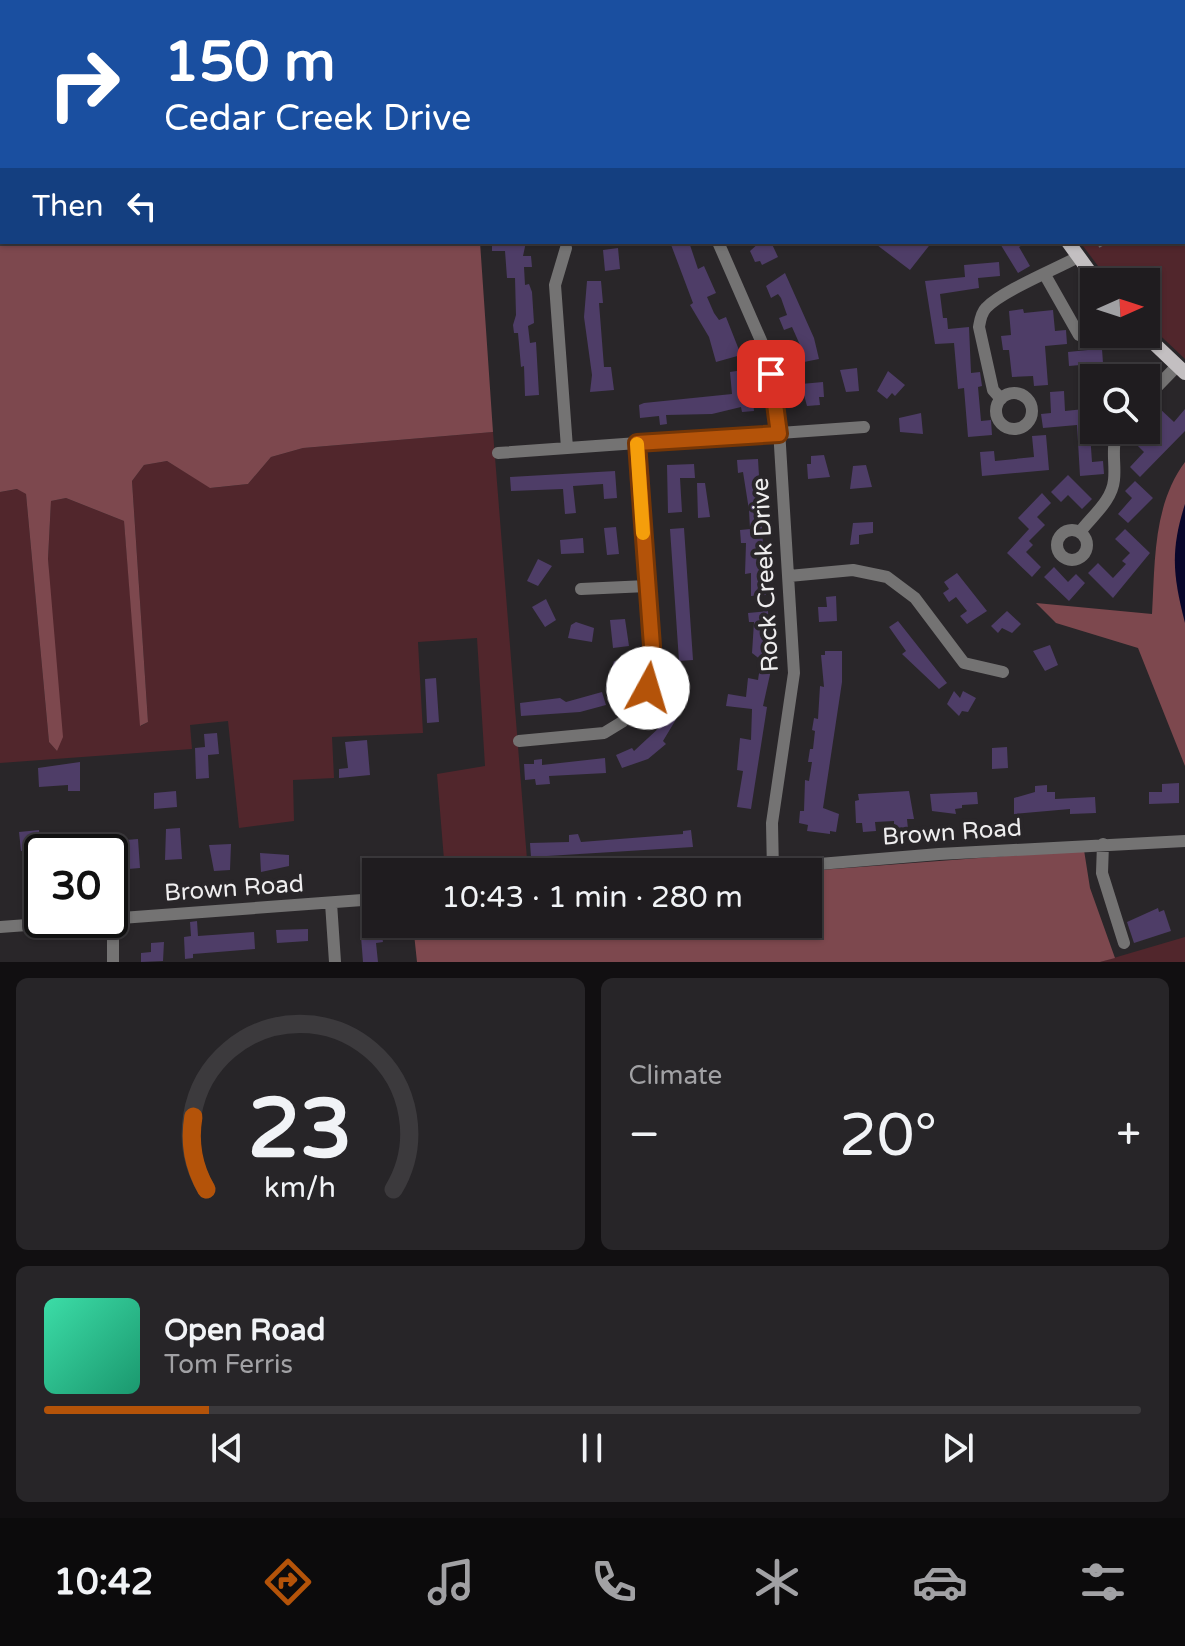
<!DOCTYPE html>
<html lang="en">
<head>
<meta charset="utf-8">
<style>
  body { margin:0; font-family:"Varela Round",sans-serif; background:#272528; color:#f1f3f6; height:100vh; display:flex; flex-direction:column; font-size:30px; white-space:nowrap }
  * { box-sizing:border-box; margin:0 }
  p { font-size:26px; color:#a1a1a4 }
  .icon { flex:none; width:44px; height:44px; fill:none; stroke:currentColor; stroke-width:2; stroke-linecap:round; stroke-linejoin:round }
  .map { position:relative; height:962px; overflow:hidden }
  .drawer { display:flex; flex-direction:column; gap:16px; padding:16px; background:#110f11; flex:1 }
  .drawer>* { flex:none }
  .hud { position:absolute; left:0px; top:0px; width:1186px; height:244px; box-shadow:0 2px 6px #0004,0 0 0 2px #3c3a3d; background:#1a4fa0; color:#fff; overflow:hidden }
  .needle { width:52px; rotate:87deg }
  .fabs { position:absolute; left:1080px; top:268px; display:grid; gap:16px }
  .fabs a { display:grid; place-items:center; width:80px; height:80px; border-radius:0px; background:#1f1c1f; box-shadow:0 2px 6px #0004,0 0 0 2px #3c3a3d; font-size:40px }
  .speed { position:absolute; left:24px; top:834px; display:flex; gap:16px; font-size:40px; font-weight:700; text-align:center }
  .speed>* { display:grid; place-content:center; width:104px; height:104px; border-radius:50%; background:#1f1c1f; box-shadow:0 2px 6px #0004,0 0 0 2px #3c3a3d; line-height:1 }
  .speed .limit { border:4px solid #111; border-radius:12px; background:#fff; color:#111 }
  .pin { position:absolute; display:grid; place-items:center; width:68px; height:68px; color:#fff; margin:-34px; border-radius:16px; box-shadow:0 4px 12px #0006 }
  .me { position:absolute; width:88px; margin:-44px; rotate:6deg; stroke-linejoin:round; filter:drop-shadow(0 0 6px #0008) }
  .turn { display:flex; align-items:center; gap:28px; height:168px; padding:0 32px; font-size:36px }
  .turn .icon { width:104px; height:104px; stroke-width:2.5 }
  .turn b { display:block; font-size:56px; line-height:68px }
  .then { display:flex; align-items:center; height:76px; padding:0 32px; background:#0003; gap:16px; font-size:30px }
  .big { font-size:60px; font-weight:600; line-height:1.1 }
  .drawer .tile { flex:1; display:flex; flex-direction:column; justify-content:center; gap:12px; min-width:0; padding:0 28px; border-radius:12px; background:#272528 }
  .drawer .dial { align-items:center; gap:0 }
  .dial svg { height:208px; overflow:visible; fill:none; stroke:#3c3a3d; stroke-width:7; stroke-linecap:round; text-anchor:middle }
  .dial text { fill:#f1f3f6; stroke:none }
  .song { display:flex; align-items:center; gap:24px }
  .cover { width:96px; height:96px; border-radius:12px; background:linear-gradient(135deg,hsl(160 70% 55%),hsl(160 70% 35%)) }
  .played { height:8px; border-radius:4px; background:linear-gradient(90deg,#b45309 15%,#3c3a3d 15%) }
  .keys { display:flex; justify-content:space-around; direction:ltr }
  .heat { display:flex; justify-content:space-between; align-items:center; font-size:44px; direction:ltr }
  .drawer .tiles { flex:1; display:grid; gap:16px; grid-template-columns:1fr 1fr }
  .tile:last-child { grid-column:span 2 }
  .trip { position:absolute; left:362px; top:858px; width:460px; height:80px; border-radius:0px; background:#1f1c1f; box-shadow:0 2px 6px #0004,0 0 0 2px #3c3a3d; font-weight:600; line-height:80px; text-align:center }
  .tabs { display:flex; height:128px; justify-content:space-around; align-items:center; background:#0c0b0c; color:#a1a1a4 }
  .tabs .icon { width:56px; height:56px }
  .tabs .current { color:#b45309 }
  .tabs b { font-size:36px; color:#f1f3f6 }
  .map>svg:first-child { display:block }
</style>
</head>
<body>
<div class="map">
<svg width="1185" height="962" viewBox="0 0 1185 962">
  <rect width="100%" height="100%" fill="#292629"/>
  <!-- green -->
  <path fill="#51262c" d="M1063,0H1185V359L1146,322V282H1110L1080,242H1184V2H1060Z
    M493,432L528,872H445L437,774L485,766L477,638L418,642L423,733L332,737L334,778L293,780L294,821L239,828L228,721L190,725L192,749L0,763V492L18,489L26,494L49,742L57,751L48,559L51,501L66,498L124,521L141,726L148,722L132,481L144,465L167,461L211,488L248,484L271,457L303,448Z
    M1185,937V962H1100Z"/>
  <!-- forest -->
  <path fill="#7d484e" d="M0,185L2,242H480L493,432L303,448L271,457L248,484L210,488L167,461L144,465L132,481L148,722L140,726L124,521L66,498L51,501L48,559L63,737L57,751L49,742L26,494L17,489L0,492Z
    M1185,462V766L1138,648L1056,623L1036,603L1152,614C1155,562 1153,505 1185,462Z
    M1084,850L1090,888L1115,958L1100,962H417L413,924H808V872H794Z"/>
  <!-- water -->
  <path fill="#09062b" d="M1185,504V623C1173,576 1170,551 1185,504Z"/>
  <!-- building -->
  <path fill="#4e3d67" d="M492,242H526L523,256H531L532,267H524L525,285L529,284L532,292L534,323L528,326L530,343L536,342L539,395L525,396L524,366L521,367L518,333H514L513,325L516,315L515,278H507L505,251H492Z
    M670,242H689L698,269L704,266L716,293L707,297L714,313L719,320L726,317L741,355L716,362L709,337L690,305L693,303Z
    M760,242H771L778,257L762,265L760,261L755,262L750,251Z
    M873,242H932L910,270Z
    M999,242H1028L1019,247L1030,266L1018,273Z
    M618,248L620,269L605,271L603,250Z
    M999,262L1000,276L978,278L979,288L940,294L943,318H947L948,329L969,327L971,373L980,372L982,386L978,387L981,421L991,420L992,435L968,437L964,388L958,389L954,343L935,344L925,281L965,277L964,265Z
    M785,273L814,338L819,359L804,362V358L796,359L793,346L800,345L792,327L784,330L779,318L787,315L781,298L778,294L771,298L766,286Z
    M587,281H601L603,303H599L604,367H611L614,390L590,392L592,375L584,317Z
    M1023,309L1024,313L1053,310L1055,331L1066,330L1067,344L1045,346L1048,385L1034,386L1033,376L1012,377L1009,350H1003L1001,336L1011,335L1009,311Z
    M1101,335L1103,363L1069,366L1068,352L1088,350V336Z
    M1130,365L1131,378H1103L1102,368Z
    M857,368L859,391L846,392L840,370Z
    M743,370L745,394L752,393L754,411L742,412L741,407L712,414L666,415L667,424L660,425L659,416L640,418L639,405L644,403L732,394L730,372Z
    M888,371L905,385L895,396L892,393L887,399L877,391Z
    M823,382L824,397H819L820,405L807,406L801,384Z
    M1064,391L1065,411L1094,408L1090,433L1092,462L1103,461L1104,474L1080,476L1077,425L1043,428L1041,414L1051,413L1050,392Z
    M1158,407L1174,422L1185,409V431L1140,477L1130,467L1144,452L1137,445L1157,425L1149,418Z
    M921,413L923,434L900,432L899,418Z
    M1046,435L1049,470L982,476L980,452L994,451L995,461L1034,457L1032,436Z
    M824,455L830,477L808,479L807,464H811V456Z
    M758,459L766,595L751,596V573L745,574L746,543H741L740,530L750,529L749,510L743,472L738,473L737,460Z
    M694,464L695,478H680L682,512L668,513L667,465Z
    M866,465L872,487L850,489L853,466Z
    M615,471L617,498L604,499L603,484L573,486L576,513L565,514L563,489L511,491L510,477Z
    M1068,475L1092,499L1082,509L1068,495L1061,502L1051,492Z
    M1135,481L1153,498L1128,523L1118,514L1132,498L1125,491Z
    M697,483H705L710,517L698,518Z
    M1042,493L1051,503L1037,517L1045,525L1029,541L1033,545L1026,552L1041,567L1032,577L1007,553L1029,529L1018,518Z
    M873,522V533L859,535V544L850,545L853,523Z
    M616,527L619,554L607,555L604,528Z
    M684,528L693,660L679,661L670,529Z
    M1125,529L1150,553L1113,598L1088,573L1098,563L1113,578L1126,564L1122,561L1130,553L1115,539Z
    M583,538L584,553L561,554L560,540Z
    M538,559L552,566L538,586L527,581Z
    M1054,567L1068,582L1076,574L1085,583L1069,601L1044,577Z
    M957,573L987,611L967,624L960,616L967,611L956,597L949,602L943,593L949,589L944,582Z
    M836,596L837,621L819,622L818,607H827L826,597Z
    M546,599L556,620L545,627L532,607Z
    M768,611L771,670L763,706L767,707L751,809L737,807L743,771L737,770L740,738L751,740L752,709L726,706L728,694L746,697L748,678L758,680L761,660L752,653L754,622H749L748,613Z
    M1007,611L1021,624L1012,633L1002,628L998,633L991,626Z
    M625,619L629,646L613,648L610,620Z
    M898,621L947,683L939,689L902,654L906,651L889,627Z
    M576,622L594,628L592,642L568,638L571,625Z
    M1050,645L1058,665L1045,671L1033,651Z
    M825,651H842V682L823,808L839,814L836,832L830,831V834L807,831L808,825L799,823L800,811H804L805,780L809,781L812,762H808L810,749H813L815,731L812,730L814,718L818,719L820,686L824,687L821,655H825Z
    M614,661L630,666L619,691L606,687Z
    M436,678L439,722L427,723L425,679Z
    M954,691L960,698L963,691L976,698L968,712L962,711L959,716L947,704Z
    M602,692L606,705L580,712L521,716L520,703L560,698L566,702Z
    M669,704L681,711L663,741L666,744L648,759L622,768L616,755L632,748L634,751L661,726L657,724Z
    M217,733L219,754L208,755L209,778L196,779L195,748L205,747L204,734Z
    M367,740L370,775L339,778V769L348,768L345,742Z
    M1007,747L1008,768L992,769V748Z
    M605,758L606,773L549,776L550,784L536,785L535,779L525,780L524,764H534V760L542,759V765Z
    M80,762V791H68V785L39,787L38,768Z
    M1179,783V803L1149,804V792H1162V784Z
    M1047,785V792H1055V799L1095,797L1096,813L1070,814V809L1014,814V798L1035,792V786Z
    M176,791L177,807L154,809V793Z
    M909,791L914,819H907L908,829L894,830V821L875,822L876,831L863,832L862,823H856L855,801L859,800L858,794Z
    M977,792L978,804L962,805V808L955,809L956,814L932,811L930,794Z
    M180,828L182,859L165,860L166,829Z
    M39,830L42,867L29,868L28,851H21L19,832Z
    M691,830L693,847L531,857L530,843L569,842V835L578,834L581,842L683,834V831Z
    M138,839L140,868L128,869L126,840Z
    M231,844L230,870L214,871L209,845Z
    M260,853L289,855V866L261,872Z
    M1158,908L1159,912L1164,910L1171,931L1134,943L1127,922Z
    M197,921L198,936L254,932L255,949L193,954V958L185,959L184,937L191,936L190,922Z
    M360,924H380L383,942L376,943L378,962H363Z
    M308,929V941L277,943L276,930Z
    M164,942L163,961L141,962V953L151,952V943Z"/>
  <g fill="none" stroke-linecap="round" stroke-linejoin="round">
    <!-- path -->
    <path stroke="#6f6d6f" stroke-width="2" stroke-dasharray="6 4" stroke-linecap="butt" d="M1184,114L1185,115
      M1145,242L1185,245
      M1099,247L1107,242"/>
    <!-- minor -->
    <path stroke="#747373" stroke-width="12" d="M103,0V2
      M682,0V2
      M836,2L837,0
      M939,2L942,0
      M718,242L766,352L777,397L794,673L772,823L773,872
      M566,248L555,285L567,448
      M1045,275L1079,335
      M996 411a18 18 0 1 1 36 0a18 18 0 1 1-36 0Z
      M1146,398L1177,366
      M1001,399L993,390L979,327C980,321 981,313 986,308C1002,291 1056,269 1078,257
      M498,453L864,427
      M1057 545a15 15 0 1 1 30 0a15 15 0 1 1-30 0Z
      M1080,532C1092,516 1112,501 1114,480C1116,462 1110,446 1119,430
      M789,576L853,570L887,577L915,598L964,663L1003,672
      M581,589L647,586
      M519,741L604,733L622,722L648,688L652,646L637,443
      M1103,844L1102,873L1124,943
      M722,872L939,854L1185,841
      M331,903L335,962
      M113,920V962
      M0,927L376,899"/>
    <!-- major -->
    <path stroke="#c3bfc1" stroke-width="14" d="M905,0L906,2
      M1068,242L1097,282
      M1144,334L1185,373"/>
  </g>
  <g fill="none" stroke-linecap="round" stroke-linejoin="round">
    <!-- route casing -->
    <g stroke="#753606" stroke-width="20">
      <path id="route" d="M648,688L652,646L637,443L779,434L771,374"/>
    </g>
    <!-- route -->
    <use href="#route" stroke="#b45309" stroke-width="14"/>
    <!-- slow -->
    <path stroke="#f59e0b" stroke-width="14" d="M637,444L643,533"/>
  </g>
  <g text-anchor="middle" stroke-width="8" stroke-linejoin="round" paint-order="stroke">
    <!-- street labels -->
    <g font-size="24" fill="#eeedee" stroke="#292629">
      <text transform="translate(765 575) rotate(-93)" y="8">Rock Creek Drive</text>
      <text transform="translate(952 832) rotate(-4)" y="8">Brown Road</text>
      <text transform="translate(234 888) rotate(-4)" y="8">Brown Road</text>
    </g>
  </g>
</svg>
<div class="fabs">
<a><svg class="needle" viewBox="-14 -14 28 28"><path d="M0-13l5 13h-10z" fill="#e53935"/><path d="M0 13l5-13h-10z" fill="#a1a1a4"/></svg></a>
<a><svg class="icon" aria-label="search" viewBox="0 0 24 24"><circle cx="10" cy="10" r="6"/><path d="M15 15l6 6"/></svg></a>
</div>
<div class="speed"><div class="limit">30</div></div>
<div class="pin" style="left:771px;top:374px;background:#d93025"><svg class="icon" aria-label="arrive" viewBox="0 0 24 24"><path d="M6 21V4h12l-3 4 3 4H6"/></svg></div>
<svg class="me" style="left:648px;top:688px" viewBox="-20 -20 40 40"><circle r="19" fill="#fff"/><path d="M0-13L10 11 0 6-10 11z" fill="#b45309"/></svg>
<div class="trip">10:43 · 1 min · 280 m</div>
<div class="hud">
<div class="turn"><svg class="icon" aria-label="right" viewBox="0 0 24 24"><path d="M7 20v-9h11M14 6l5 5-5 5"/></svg><div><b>150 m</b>Cedar Creek Drive</div></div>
<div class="then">Then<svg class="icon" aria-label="left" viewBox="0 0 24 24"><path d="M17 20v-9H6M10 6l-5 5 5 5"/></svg></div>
</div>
</div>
<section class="drawer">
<div class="tiles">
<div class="tile dial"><svg viewBox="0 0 100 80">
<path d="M14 69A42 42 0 1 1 86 69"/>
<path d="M14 69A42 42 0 0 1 9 41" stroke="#b45309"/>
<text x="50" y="56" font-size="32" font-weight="700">23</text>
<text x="50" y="72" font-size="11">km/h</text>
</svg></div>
<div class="tile"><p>Climate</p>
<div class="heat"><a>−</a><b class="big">20°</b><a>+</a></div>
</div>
<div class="tile">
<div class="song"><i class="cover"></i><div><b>Open Road</b><p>Tom Ferris</p></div></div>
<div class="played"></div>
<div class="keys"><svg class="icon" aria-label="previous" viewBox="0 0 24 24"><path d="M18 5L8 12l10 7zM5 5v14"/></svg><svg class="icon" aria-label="pause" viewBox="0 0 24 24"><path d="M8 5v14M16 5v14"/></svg><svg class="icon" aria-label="next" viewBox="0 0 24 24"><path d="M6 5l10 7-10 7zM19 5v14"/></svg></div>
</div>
</div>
</section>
<nav class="tabs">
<b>10:42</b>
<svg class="icon current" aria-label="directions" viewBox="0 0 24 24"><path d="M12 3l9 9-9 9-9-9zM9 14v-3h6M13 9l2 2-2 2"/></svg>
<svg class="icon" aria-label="music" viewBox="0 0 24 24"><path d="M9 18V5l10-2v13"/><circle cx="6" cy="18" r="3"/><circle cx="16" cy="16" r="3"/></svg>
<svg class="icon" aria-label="phone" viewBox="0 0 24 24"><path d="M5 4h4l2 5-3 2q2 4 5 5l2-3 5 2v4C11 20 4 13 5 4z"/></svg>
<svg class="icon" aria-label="climate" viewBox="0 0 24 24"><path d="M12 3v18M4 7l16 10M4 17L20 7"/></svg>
<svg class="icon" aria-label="car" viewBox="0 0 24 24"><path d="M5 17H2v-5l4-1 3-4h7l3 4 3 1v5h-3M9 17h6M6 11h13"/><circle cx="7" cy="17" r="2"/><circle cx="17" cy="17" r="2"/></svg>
<svg class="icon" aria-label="filters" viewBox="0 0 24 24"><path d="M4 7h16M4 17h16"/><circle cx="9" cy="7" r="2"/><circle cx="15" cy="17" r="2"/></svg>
</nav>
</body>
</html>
